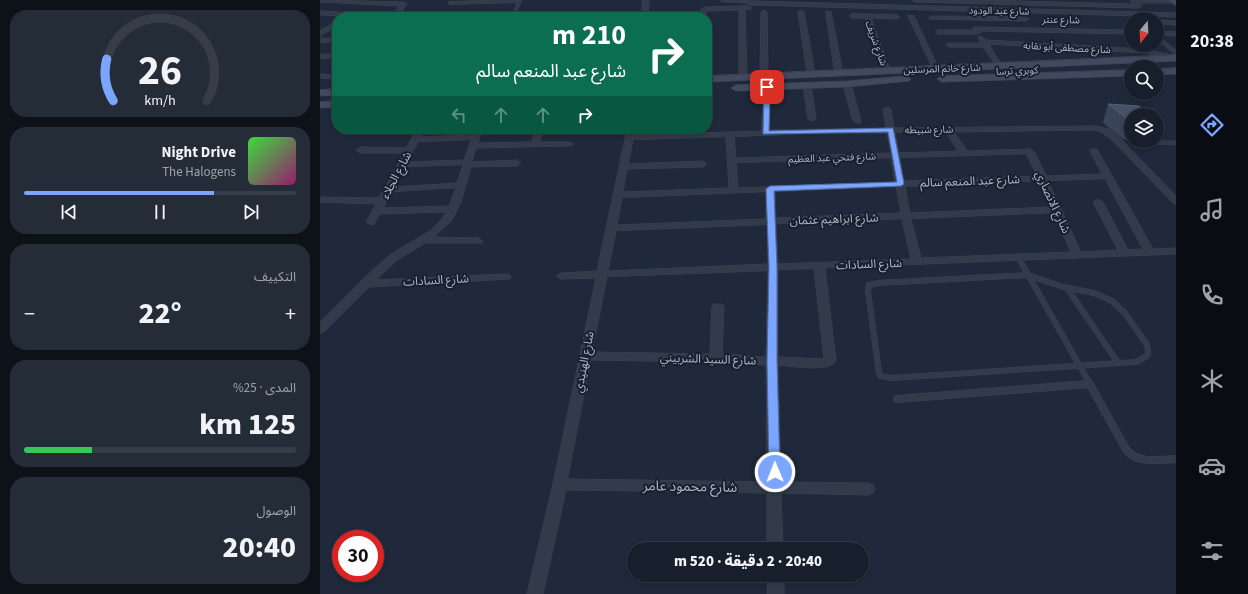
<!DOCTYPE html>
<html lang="ar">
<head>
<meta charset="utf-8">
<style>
  body { margin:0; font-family:"Source Sans 3","Noto Sans Arabic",sans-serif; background:#242c38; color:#f1f3f6; direction:rtl; height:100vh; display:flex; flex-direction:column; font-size:15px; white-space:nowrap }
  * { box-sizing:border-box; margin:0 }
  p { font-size:13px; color:#9ea2a9 }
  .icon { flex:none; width:22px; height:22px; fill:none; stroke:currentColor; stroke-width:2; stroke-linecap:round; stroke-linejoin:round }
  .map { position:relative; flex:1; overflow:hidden; direction:ltr }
  .panel { display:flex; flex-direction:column; gap:10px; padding:10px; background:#0d1118; width:320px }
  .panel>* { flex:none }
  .guide { position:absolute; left:12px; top:12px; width:380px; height:122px; border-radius:16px; box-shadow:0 2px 6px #0003,0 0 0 1px #363d48; direction:rtl; background:#0b6e4f; color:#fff; overflow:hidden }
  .needle { width:26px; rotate:198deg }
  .fabs { position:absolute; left:804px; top:12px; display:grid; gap:8px }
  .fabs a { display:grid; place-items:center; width:40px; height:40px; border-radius:50%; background:#171f2c; box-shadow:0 2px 6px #0003,0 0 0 1px #363d48; font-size:20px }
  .speed { position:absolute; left:12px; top:530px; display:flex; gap:8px; font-size:20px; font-weight:700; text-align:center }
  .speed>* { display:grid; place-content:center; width:52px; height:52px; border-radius:50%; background:#171f2c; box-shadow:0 2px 6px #0003,0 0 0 1px #363d48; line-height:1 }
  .speed .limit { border:6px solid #d22; background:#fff; color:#111 }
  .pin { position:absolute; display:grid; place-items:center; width:34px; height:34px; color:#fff; margin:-17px; border-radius:8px; box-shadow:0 2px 6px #0006 }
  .me { position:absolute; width:44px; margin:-22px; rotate:359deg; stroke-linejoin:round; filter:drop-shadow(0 0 3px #0008) }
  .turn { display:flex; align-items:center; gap:14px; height:84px; padding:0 20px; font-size:18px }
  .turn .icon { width:52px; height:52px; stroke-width:2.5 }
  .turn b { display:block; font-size:28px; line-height:34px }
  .lanes { display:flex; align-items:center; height:38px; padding:0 20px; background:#0003; justify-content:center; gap:20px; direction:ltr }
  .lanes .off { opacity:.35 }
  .big { font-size:30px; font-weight:800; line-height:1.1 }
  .panel .card { flex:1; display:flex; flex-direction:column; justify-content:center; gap:6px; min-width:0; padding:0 14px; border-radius:16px; background:#242c38 }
  .panel .dial { align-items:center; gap:0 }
  .dial svg { height:104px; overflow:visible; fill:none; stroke:#363d48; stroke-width:7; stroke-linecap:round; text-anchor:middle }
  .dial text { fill:#f1f3f6; stroke:none }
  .song { display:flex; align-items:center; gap:12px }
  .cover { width:48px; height:48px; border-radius:6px; background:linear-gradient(135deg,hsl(120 70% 55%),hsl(320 70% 35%)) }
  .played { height:4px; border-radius:2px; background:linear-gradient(90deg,#7ba5ff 70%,#363d48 70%) }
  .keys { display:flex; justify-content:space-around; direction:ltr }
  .heat { display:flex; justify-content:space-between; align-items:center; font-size:22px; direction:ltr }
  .charge { height:6px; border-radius:3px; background:linear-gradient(90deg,#34c759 25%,#363d48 0) }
  .trip { position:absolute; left:307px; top:542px; width:242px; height:40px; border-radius:20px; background:#171f2c; box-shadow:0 2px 6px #0003,0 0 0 1px #363d48; font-weight:800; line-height:40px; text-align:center; direction:rtl }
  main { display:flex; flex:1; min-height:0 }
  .menu { display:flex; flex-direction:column; width:72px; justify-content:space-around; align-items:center; background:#090c12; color:#9ea2a9 }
  .menu .icon { width:28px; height:28px }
  .menu .on { color:#7ba5ff }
  .menu b { font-size:18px; color:#f1f3f6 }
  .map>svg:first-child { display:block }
</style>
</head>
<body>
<main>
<nav class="menu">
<b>20:38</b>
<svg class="icon on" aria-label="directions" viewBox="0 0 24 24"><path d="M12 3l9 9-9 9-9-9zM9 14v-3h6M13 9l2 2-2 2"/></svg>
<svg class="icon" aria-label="music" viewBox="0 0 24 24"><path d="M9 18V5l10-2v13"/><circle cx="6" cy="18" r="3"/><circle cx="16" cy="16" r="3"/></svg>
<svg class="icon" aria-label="phone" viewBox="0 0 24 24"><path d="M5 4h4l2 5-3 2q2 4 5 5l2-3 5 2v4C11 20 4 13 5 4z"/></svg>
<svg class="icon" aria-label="climate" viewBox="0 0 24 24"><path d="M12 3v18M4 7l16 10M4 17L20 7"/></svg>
<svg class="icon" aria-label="car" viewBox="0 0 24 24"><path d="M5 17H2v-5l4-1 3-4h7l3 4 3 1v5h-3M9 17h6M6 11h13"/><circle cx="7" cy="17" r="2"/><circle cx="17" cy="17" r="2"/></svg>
<svg class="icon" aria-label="filters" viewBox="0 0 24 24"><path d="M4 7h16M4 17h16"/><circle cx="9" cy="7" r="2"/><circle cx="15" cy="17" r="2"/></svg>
</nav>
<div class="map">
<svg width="856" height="594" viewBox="0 0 856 594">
  <rect width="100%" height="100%" fill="#1f293b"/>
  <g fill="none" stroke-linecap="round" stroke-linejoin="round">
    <!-- service-far2 casing -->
    <g stroke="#3c4454" stroke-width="4">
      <path id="service-far2" d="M130,3L199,1
        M111,15L194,13
        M193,17L200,0"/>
    </g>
    <!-- service-far1 casing -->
    <g stroke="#3c4454" stroke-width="6">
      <path id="service-far1" d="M698,257L770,384
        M708,275L743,287L774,293L792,301L805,313L827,345L828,352L827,356L816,362L571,378L561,376L559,373L548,291L549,285L558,283Z
        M747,288L798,363
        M763,384H768"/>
    </g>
    <!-- service casing -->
    <g stroke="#3c4454" stroke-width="8">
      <path id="service" d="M769,383L807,451C821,464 839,460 856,459
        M577,399L768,384"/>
    </g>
    <!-- minor casing -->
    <g stroke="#3c4454" stroke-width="1">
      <path id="minor" d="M0,0L84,2L87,4L78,17L0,15V11L72,15L80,6L0,2Z
        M323,0H329L328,17H322Z
        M401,0L856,13V17L430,5L427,3L404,2Z
        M592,0H660L813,4L810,0L856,1V3H818L822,6L819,8L595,2Z
        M429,6L431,7V9L425,10L427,77L423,79L419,77V10L387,11L385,17H379L381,9L386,7Z
        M444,10L447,12L448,76L444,78L440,76L441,12Z
        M481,10L484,12L495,74L491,76L487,74L478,12Z
        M506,11L511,12L523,73L519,75L515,73Z
        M547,14L577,15L580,17L577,19L551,18L570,70L569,71L564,70L545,18H532L529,16L532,14Z
        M589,15L594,16L619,69L618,70L613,69L588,16Z
        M612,16L706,17L709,19L706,21L610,19L609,18Z
        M837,20L856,21V25L837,24Z
        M17,21V26L0,36V31Z
        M655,27L811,30V34L660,31V33L658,34H618L615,32L618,30H653V28Z
        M837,31L856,32V36L837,35Z
        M837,35L856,50V55L837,40Z
        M661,36L666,40L824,49L856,56V60L824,53L669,44L682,66L679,68L677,67L663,47H629L626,45L629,43H661L658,38Z
        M0,38L17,39V43L0,42Z
        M0,54L17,55V59L0,58Z
        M0,74L17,75V79L0,78Z
        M524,82H530L531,84L541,121L540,123H537L533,121L523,84Z
        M484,83H490L491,85L496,119L492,121L488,119L483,85Z
        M444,85H450L451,87L449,130L566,128L563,109L567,107L571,109L574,128L775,126L789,129L800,138L856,196V204L853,203L794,142L783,133L775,130L634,132L647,151L710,149L715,153L726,176L782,174L770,151L771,149H777L833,249L856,248V254L505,268L516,361C509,373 472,366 458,365L461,482L548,483L553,485L555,489L553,493L548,495L461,493L463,549H447V493L246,490L223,594H207L233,484L276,278L241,279L236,276L241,273L277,271L307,129H315L314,135L441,131ZM626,132L638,151L579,153L575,133ZM501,133H567L571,153L416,158L414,137ZM406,137L409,188L303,192L307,169L383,167L387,164L383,161L308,164L313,140ZM706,154L707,155L717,176L584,181L580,158ZM571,158L575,182L418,188L416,163ZM785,179L823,249L808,250L783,202L778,199L773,202L798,250L761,252L728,181ZM719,181L731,207L590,213L585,187ZM576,187L581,213L456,218L455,192ZM446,192V219L297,225L302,198ZM733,213L751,252L601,258L591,219ZM582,219L591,259L458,264L456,224ZM447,225L448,264L288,271L296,231ZM494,269L504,359L458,357V270ZM448,271L446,357L402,354L404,306L402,304H394L392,306L390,354L272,352L287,277ZM271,360L396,362L446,365L447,482L248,479Z
        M97,129H105L101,137L152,135L154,129H162L158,143L212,142L215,129H223L220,142H250L254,144L250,146L156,148L152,162L197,160L201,163L197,166L151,167L141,202L132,220L114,237L158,238L163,241L162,243H105L77,260L56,280L186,274L190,275L191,277L190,279L49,287L4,332L0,333V322C23,301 44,276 69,256C88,241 114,235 126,212L60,214L54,224L51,225L46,222L56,204L0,202V198L2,197L59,198L84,153H40L36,150L40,147L86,148ZM151,140L144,160L87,162L98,142ZM143,165L137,183L74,187L85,167ZM136,188L129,206L63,208L71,192Z
        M811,139V141H856V145L814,143H811L810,141Z
        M448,575H464V594H448Z"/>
    </g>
    <!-- secondary casing -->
    <g stroke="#3c4454" stroke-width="1">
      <path id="secondary" d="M847,0H856V5Z
        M856,55V61L387,82V76Z
        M856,68V74L837,75V69Z
        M811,70V76L622,82L617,79L622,76Z
        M586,76L591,79L589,81L527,87L416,91L411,88L416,85L527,81Z
        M17,89V95L0,96V90Z
        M17,101V107L0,108V102Z"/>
    </g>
    <!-- service-far2 -->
    <use href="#service-far2" stroke="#333b4b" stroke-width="3.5"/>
    <!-- service-far1 -->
    <use href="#service-far1" stroke="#333b4b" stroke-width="5.5"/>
    <!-- service -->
    <use href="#service" stroke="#333b4b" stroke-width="7"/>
    <!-- minor -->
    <use href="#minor" fill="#333b4b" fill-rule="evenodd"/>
    <!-- secondary -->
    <use href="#secondary" fill="#40495e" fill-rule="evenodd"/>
  </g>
  <!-- wall -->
  <path fill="#39445a" d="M788,104L811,115V138L809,140L803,139L783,123Z"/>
  <!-- building -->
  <path fill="#455166" stroke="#566075" d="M788,104L819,106L825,115H811V120H809Z"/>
  <!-- route -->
  <path fill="#7ba5ff" stroke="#506ba6" d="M447,85L450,87L449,131L573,128L584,184L581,186L454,191L457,267V361L460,472L459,475L455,476L450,475L449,472L447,361L449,267L446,189L450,186L577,182L568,132L443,134L444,87Z"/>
  <g text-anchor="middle" stroke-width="4" stroke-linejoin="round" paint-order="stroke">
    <!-- far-street labels -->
    <g font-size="10" fill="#adb5c7" stroke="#18202f">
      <text transform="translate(679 10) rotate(1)" y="4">شارع عبد الودود</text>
      <text transform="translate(741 19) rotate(1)" y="4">شارع عنتر</text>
      <text transform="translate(557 43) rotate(70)" y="4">شارع شريف</text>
      <text transform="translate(747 47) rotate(3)" y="4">شارع مصطفى أبو نقابه</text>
      <text transform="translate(622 68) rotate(-2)" y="4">شارع خاتم المرسلين</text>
      <text transform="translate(697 70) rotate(-2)" y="4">كوبري ترسا</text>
      <text transform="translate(609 129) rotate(-1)" y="4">شارع شبيطه</text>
      <text transform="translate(512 157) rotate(-2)" y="4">شارع فتحي عبد العظيم</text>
    </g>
    <!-- street labels -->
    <g font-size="12" fill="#adb5c7" stroke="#18202f">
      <text transform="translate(76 175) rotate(-62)" y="4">شارع الجلاء</text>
      <text transform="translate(650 181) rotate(-2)" y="4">شارع عبد المنعم سالم</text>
      <text transform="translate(733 202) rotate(65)" y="4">شارع الانصاري</text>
      <text transform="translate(514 219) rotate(-2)" y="4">شارع ابراهيم عثمان</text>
      <text transform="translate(549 264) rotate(-2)" y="4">شارع السادات</text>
      <text transform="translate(116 280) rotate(-3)" y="4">شارع السادات</text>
      <text transform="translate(388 359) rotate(2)" y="4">شارع السيد الشربيني</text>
      <text transform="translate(264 362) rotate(-79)" y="4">شارع الهنيدي</text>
    </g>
    <!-- near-street labels -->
    <g font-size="14" fill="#adb5c7" stroke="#18202f">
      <text transform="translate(370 486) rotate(1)" y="5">شارع محمود عامر</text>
    </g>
  </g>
</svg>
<div class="fabs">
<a><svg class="needle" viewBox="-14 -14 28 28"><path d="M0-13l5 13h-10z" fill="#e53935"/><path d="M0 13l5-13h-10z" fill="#9ea2a9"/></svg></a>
<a><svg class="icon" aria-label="search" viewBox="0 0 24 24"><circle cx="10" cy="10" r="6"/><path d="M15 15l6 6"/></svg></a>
<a><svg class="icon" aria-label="layers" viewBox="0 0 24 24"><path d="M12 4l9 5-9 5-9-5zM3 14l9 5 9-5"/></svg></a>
</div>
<div class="speed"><div class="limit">30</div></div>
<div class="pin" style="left:447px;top:87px;background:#d93025"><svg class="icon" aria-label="arrive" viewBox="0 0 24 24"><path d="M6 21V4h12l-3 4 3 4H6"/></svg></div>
<svg class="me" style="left:455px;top:472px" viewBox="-20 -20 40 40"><circle r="17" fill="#7ba5ff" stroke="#fff" stroke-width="3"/><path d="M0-11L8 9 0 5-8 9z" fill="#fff"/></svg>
<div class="trip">20:40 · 2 دقيقة · 520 m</div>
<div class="guide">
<div class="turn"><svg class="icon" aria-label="right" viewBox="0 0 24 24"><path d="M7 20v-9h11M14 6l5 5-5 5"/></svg><div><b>210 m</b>شارع عبد المنعم سالم</div></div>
<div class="lanes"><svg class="icon off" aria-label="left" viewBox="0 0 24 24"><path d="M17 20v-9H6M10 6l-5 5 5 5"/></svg><svg class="icon off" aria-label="ahead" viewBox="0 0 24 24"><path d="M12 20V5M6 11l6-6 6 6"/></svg><svg class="icon off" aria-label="ahead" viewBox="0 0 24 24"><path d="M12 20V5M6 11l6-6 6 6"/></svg><svg class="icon" aria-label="right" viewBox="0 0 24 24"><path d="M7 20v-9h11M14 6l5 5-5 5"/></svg></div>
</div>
</div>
<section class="panel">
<div class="card dial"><svg viewBox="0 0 100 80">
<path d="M14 69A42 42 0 1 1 86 69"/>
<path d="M14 69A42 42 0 0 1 9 37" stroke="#7ba5ff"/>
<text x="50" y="56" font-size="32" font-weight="700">26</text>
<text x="50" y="72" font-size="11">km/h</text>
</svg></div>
<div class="card">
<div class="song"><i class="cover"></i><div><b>Night Drive</b><p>The Halogens</p></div></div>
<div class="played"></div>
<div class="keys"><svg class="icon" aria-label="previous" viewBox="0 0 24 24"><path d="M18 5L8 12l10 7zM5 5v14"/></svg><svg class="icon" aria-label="pause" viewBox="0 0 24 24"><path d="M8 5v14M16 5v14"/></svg><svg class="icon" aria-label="next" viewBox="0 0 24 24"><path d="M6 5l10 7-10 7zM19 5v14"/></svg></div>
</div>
<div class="card"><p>التكييف</p>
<div class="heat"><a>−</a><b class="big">22°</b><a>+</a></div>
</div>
<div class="card"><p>المدى · 25%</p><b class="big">125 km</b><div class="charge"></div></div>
<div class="card"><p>الوصول</p><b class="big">20:40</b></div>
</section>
</main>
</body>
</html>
